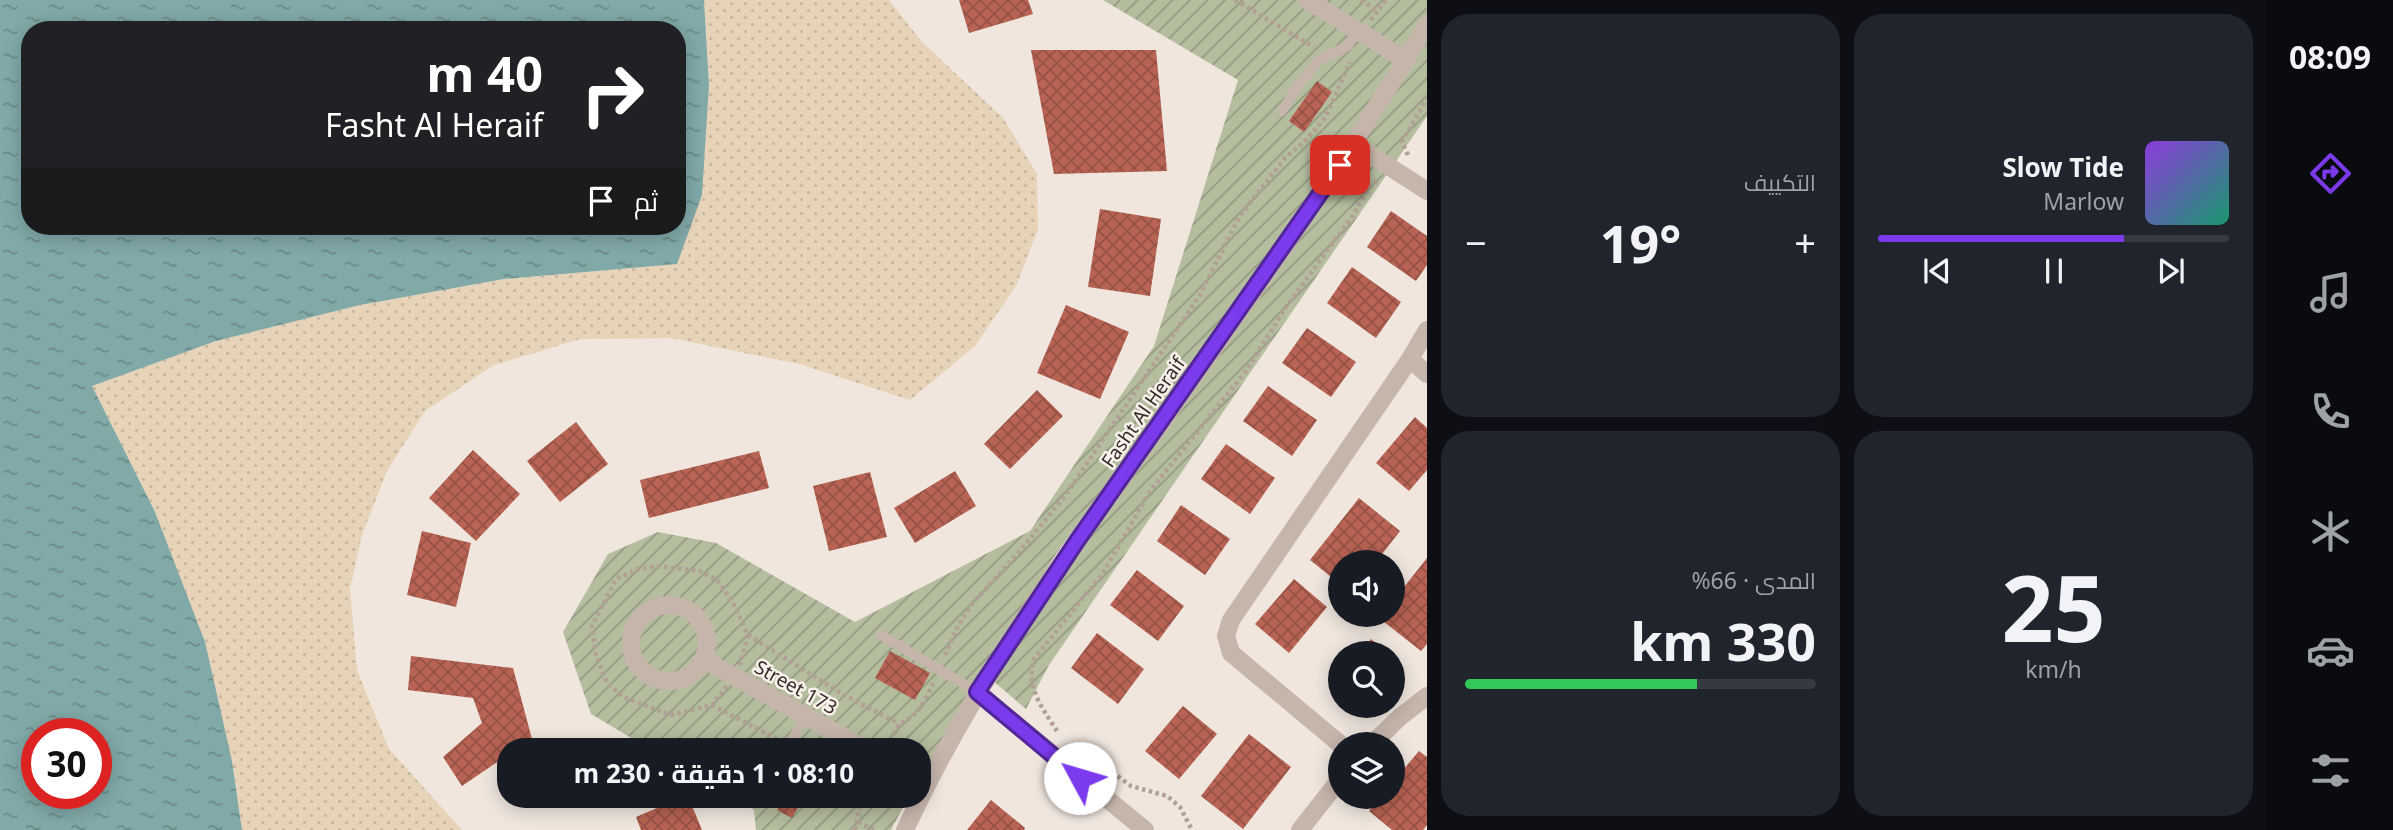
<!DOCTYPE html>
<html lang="ar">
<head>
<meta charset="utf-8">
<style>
  body { margin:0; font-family:"Noto Sans",Cairo,sans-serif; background:#20242c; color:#f1f3f6; direction:rtl; height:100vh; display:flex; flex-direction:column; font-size:26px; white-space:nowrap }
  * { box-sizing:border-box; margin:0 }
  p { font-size:23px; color:#9ea1a6 }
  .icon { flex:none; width:38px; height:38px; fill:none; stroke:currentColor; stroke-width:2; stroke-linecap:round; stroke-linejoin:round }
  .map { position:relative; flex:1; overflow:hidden; direction:ltr }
  .side { display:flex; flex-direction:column; gap:14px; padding:14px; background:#0d0f14; width:840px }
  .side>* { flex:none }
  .banner { position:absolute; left:21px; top:21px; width:665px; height:214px; border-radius:28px; box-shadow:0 4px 18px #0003; direction:rtl; background:#202124; color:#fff; overflow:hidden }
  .controls { position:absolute; left:1328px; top:550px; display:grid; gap:14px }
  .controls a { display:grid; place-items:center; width:77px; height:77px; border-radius:50%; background:#171b24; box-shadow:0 4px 18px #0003; font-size:35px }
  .speed { position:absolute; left:21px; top:718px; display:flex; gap:14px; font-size:35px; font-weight:700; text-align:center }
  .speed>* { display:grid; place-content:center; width:91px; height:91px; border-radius:50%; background:#171b24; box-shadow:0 4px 18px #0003; line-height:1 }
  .speed .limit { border:10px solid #d22; background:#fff; color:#111 }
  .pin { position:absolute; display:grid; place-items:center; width:60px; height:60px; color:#fff; margin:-30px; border-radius:14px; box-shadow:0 4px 10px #0006 }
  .me { position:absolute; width:77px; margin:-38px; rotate:309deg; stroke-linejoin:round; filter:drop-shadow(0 0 5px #0008) }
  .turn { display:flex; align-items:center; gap:24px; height:147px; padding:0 28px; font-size:32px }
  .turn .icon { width:91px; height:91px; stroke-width:2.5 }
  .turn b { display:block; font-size:49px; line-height:60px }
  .then { display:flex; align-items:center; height:66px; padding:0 28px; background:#0003; gap:14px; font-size:26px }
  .big { font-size:52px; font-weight:700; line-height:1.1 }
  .side .card { flex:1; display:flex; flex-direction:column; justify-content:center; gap:10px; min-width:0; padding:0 24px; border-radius:28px; background:#20242c }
  .side .dial { align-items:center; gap:0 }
  .dial b { font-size:91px; line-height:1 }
  .song { display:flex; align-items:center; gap:21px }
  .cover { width:84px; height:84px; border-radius:10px; background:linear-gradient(135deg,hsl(270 70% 55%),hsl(160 70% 35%)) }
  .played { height:7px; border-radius:4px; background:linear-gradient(90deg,#7c3aed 70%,#363941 70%) }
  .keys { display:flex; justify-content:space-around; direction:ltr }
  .heat { display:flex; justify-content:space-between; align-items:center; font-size:38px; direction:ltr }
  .charge { height:10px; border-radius:5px; background:linear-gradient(90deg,#34c759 66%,#363941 0) }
  .side .tiles { flex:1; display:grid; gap:14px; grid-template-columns:repeat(2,1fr) }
  .trip { position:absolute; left:497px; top:738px; width:434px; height:70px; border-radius:28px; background:#171b24; box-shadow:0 4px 18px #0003; font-weight:700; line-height:70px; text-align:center; direction:rtl }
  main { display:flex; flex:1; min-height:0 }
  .tabs { display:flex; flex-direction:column; width:126px; justify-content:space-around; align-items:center; background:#090b0e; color:#9ea1a6 }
  .tabs .icon { width:49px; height:49px }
  .tabs .selected { color:#7c3aed }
  .tabs b { font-size:32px; color:#f1f3f6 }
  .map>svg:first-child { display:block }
</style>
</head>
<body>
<main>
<nav class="tabs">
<b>08:09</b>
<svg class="icon selected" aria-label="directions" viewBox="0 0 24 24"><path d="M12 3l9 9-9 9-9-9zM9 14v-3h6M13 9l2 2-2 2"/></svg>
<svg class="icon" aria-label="music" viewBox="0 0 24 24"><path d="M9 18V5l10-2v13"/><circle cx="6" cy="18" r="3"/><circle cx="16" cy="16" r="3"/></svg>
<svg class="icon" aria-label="phone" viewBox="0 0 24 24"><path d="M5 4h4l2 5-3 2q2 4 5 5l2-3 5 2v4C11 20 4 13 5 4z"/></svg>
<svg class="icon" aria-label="climate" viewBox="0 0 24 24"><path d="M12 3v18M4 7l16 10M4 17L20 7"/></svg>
<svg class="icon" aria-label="car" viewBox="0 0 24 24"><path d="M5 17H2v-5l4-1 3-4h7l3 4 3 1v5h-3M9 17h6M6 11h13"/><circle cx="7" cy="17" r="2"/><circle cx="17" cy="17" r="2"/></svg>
<svg class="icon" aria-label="filters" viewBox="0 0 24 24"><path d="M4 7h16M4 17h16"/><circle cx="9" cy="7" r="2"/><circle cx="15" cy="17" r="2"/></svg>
</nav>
<section class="side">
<div class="tiles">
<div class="card">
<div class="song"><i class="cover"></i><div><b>Slow Tide</b><p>Marlow</p></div></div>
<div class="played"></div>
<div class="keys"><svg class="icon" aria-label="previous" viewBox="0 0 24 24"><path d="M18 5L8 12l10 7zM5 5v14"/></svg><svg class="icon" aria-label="pause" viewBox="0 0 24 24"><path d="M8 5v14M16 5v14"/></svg><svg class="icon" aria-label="next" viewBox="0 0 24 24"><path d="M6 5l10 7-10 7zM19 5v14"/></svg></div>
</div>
<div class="card"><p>التكييف</p>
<div class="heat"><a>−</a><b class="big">19°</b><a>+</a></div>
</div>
<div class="card dial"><b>25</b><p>km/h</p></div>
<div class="card"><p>المدى · 66%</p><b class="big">330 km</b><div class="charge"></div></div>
</div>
</section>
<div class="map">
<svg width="1427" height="830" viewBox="0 0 1427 830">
  <defs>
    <pattern id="sand-dots" width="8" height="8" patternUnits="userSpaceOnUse" patternTransform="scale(1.75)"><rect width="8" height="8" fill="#e7d3b8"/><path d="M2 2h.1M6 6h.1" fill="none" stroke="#c7b59e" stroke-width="1.8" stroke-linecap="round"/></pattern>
    <pattern id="garden-furrows" width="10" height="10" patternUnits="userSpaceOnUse" patternTransform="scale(1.75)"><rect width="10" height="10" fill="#b5bd9f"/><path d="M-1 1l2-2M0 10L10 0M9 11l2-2" fill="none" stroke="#949a82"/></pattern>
    <pattern id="water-ripples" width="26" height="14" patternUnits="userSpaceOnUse" patternTransform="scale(1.75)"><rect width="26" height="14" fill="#80a9a8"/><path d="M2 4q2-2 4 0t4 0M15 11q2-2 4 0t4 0" fill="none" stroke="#6a8a89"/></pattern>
    <pattern id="building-cross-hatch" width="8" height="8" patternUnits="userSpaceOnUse" patternTransform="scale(1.75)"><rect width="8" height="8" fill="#b86353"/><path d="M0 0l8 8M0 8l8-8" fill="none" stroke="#965245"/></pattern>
  </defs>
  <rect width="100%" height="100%" fill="#f0e6de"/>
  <!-- sand -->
  <path fill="url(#sand-dots)" d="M704,0H889L922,42L1003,118L1037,174L1038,230L1016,286L975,346L910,400L799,364L671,338L580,339L492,366L425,411L387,471L362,535L350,588L357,670L389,749L462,830H242L232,761L155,512L91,386L216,341L360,305L504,279L677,264L709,85Z"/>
  <!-- garden -->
  <path fill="url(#garden-furrows)" fill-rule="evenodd" d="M1103,0H1427V116L1049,665L1026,709L984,673L919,781V751H653L591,714L563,632L608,554L658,532L716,543L855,622L1030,531L1154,346L1238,80ZM1163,404V405L998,653L1054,557Z
    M731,796H909L891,830H756L754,810Z"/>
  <!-- water -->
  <path fill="url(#water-ripples)" fill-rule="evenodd" d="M0,0H704L709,85L702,195L677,264L504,279L360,305L216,341L92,386L155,512L205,642L232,761L242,830H0ZM30,30H677V226H30ZM37,733H96V793H37Z"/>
  <!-- building -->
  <path fill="url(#building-cross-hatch)" d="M959,0H1028L1033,14L969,33Z
    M1031,50H1156L1167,171L1054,174Z
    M1317,81L1332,92L1304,132L1289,121Z
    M1100,209L1161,219L1150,296L1088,287Z
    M1391,211L1427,236V265L1416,281L1367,247Z
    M1352,267L1401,302L1376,338L1327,303Z
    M1066,305L1129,332L1100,399L1037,373Z
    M1307,328L1356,362L1331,397L1282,363Z
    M1268,386L1317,420L1292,456L1243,421Z
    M1037,390L1063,416L1010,469L984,444Z
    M1415,417L1427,428V470L1409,491L1376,463Z
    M576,422L608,464L560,502L527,461Z
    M1226,444L1275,478L1250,514L1201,479Z
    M473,450L520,494L476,541L429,498Z
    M759,451L769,488L649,518L640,480Z
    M955,471L976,506L915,543L894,508Z
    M870,472L887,537L829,551L813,486Z
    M1359,498L1400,531L1376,562H1340V584L1310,560Z
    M1181,505L1230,539L1205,575L1157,541Z
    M422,531L471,543L456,607L407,595Z
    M1427,558V644L1421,651L1379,618L1383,614H1393V601Z
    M1137,570L1184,606L1158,641L1110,605Z
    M1294,579L1327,607L1289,653L1255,624Z
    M1097,633L1144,669L1118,704L1071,668Z
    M1371,639L1387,653H1359Z
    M890,651L930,673L915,700L875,678Z
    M411,656L513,668L532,739L514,751H509V754L462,786L443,757L482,723L473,698L408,690Z
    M1393,658L1404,668L1393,681Z
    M1183,706L1217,734L1179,779L1145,751Z
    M1249,734L1291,767L1243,829L1201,796Z
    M1419,751L1427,757V825L1423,830H1392L1369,811L1381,796H1393V782Z
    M685,796H688L702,830H641L636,817Z
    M784,796H805L792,818L777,810Z
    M991,800L1025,828L1024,830H967Z"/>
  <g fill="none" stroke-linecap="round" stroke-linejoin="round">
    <!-- path -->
    <path stroke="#b29f95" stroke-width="4.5" stroke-dasharray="3.5 3.5" stroke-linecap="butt" d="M1235,0L1314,47
      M1361,0L1377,10
      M1371,20L1386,0
      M1408,155L1402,142L1427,98
      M657,566L700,571L717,580L733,603L748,635L741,662L734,676L712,705L671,715L623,697L607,683L596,655L592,626L616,579L638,569Z
      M748,635L839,692L899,724
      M945,655L958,626L972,604L1019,552L1065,496L1200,295L1239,217L1285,158L1306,140L1325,118L1350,62
      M712,705L777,739
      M1057,731C1043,709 1025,687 1034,659L1103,573L1150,491L1246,371L1286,307L1354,214L1369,188L1377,181
      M888,747L899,724C921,714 923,703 934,682
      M1084,751L1131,786L1167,796L1180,807L1192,830
      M858,822L874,830
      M855,830L862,796"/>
    <!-- lane -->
    <path stroke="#c6b5ab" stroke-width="10" d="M1282,111L1299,84L1319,60L1348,46L1357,30
      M881,635L977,692
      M786,751L805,716"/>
    <!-- street -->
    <path stroke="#c6b5ab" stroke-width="18" d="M1307,0L1406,60
      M1354,144L1427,191
      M1410,359L1427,374
      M631 643a38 38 0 1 1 76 0a38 38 0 1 1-76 0Z
      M704,660L869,751
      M977,692L1145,830
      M1340,744L1231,653L1226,636L1231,620L1410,359L1427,330
      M1372,744L1400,717L1427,696
      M905,830C973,683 1068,553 1162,422C1254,292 1345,161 1427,25
      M1300,830L1340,779"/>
  </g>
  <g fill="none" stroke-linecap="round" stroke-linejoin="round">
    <!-- route casing -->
    <g stroke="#51269a" stroke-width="18">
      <path id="route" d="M1080,778L977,692L1077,541L1340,165"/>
    </g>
    <!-- route -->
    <use href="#route" stroke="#7c3aed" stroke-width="12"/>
  </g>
  <g text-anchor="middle" stroke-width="5" stroke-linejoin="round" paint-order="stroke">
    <!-- street labels -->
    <g font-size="19" fill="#352c29" stroke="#f8f0ea">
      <text transform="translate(1143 412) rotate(-55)" y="7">Fasht Al Heraif</text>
      <text transform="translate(796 687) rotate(29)" y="7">Street 173</text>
    </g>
  </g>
</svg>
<div class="controls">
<a><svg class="icon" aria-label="sound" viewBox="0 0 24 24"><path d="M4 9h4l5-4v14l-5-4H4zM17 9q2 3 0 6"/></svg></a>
<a><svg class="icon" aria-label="search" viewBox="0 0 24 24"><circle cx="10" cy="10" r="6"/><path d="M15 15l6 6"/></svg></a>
<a><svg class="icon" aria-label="layers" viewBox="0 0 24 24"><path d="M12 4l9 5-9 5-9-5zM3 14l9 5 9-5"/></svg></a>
</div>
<div class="speed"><div class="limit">30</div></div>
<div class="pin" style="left:1340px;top:165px;background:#d93025"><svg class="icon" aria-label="arrive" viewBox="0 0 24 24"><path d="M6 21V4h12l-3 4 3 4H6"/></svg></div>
<svg class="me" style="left:1080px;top:778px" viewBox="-20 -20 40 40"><circle r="19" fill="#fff"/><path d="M0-13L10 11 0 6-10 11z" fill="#7c3aed"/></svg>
<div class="trip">08:10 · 1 دقيقة · 230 m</div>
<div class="banner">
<div class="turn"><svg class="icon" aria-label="right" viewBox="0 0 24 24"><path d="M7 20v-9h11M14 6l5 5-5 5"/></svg><div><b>40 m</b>Fasht Al Heraif</div></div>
<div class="then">ثم<svg class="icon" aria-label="arrive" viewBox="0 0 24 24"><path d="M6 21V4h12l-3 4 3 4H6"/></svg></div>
</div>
</div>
</main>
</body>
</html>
